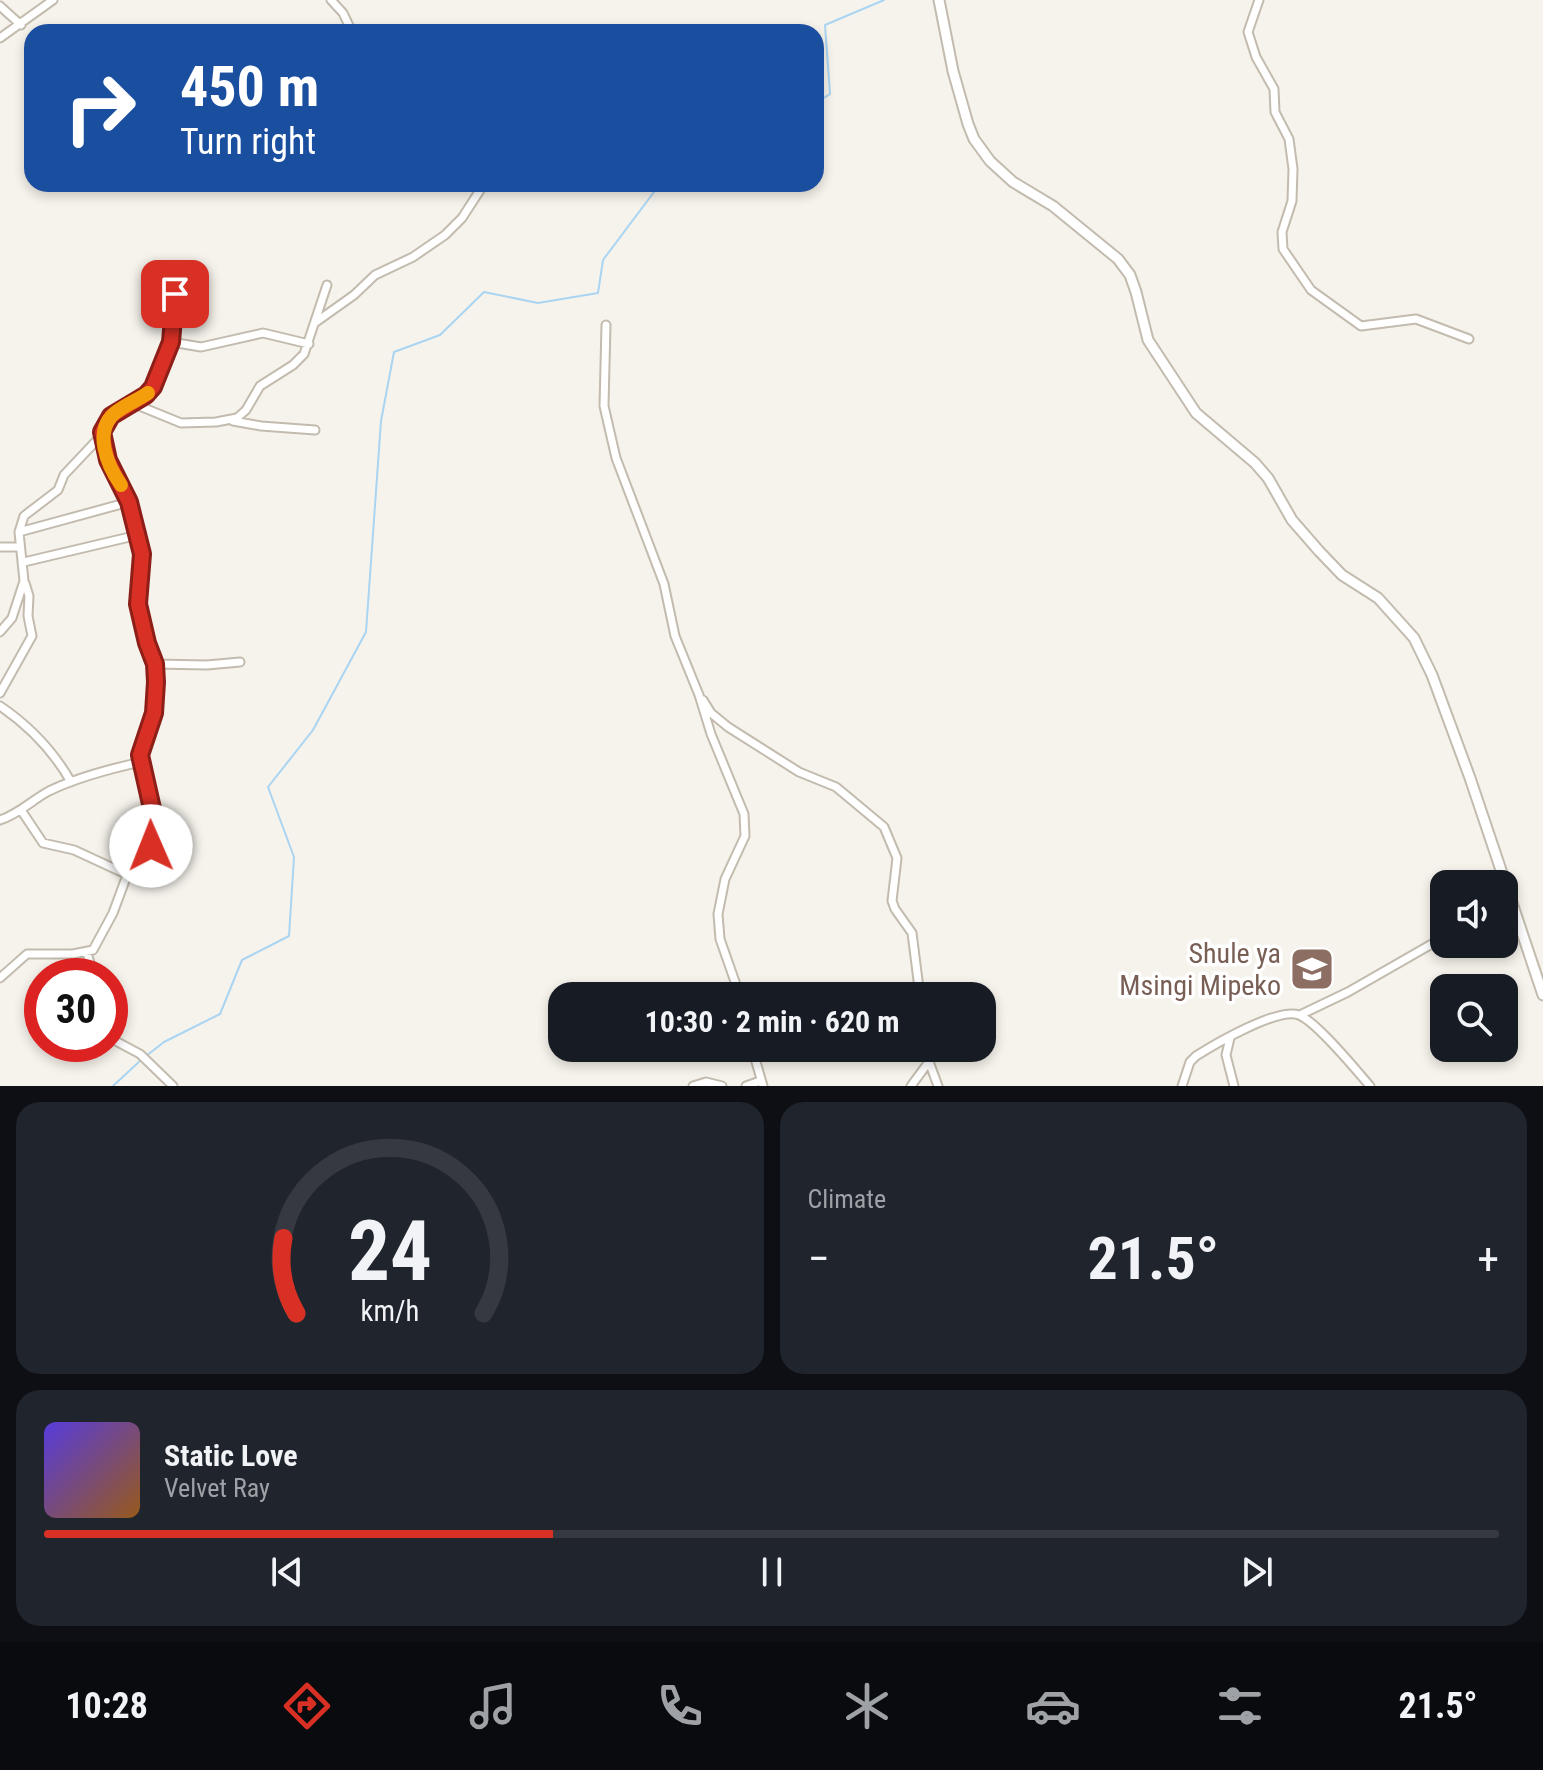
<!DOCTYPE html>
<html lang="en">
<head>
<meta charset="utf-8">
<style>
  body { margin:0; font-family:"Roboto Condensed",sans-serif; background:#20242c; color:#f1f3f6; height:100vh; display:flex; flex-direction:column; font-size:30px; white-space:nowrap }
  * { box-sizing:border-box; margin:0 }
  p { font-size:26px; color:#9ea1a6 }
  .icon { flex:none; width:44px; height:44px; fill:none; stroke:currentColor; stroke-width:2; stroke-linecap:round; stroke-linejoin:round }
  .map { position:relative; height:1086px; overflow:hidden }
  .side { display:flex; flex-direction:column; gap:16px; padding:16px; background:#0d0f14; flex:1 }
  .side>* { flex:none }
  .banner { position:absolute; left:24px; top:24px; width:800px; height:168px; border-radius:24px; box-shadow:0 4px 12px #0003; background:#1a4fa0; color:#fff; overflow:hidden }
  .tools { position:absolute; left:1430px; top:870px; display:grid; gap:16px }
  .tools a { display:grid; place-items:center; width:88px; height:88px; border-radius:16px; background:#171b24; box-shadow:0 4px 12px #0003; font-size:40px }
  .speed { position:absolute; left:24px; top:958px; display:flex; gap:16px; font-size:40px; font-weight:700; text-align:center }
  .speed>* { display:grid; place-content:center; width:104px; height:104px; border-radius:50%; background:#171b24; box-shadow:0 4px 12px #0003; line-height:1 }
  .speed .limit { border:12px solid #d22; background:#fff; color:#111 }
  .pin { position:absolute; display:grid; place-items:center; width:68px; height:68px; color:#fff; margin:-34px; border-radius:16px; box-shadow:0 4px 12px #0006 }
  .me { position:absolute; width:88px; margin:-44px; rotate:359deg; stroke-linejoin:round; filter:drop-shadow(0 0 6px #0008) }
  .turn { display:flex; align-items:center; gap:28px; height:168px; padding:0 24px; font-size:36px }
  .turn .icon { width:104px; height:104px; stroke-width:2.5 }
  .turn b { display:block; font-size:56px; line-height:68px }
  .big { font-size:60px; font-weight:700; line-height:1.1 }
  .side .card { flex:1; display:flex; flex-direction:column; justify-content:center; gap:12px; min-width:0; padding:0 28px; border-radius:24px; background:#20242c }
  .side .dial { align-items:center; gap:0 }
  .dial svg { height:208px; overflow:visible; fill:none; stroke:#363941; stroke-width:7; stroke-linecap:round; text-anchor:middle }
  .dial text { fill:#f1f3f6; stroke:none }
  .song { display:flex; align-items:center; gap:24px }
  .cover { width:96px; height:96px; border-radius:12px; background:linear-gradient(135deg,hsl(250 70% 55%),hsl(30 70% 35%)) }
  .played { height:8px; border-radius:4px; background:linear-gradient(90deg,#d93025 35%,#363941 35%) }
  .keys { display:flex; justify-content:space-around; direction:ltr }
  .heat { display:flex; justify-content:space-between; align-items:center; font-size:44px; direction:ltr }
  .side .tiles { flex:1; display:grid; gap:16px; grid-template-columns:1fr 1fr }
  .card:last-child { grid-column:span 2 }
  .trip { position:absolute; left:548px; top:982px; width:448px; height:80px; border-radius:24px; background:#171b24; box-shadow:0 4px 12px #0003; font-weight:700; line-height:80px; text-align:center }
  .dock { display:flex; height:128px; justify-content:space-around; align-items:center; background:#090b0e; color:#9ea1a6 }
  .dock .icon { width:56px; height:56px }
  .dock .on { color:#d93025 }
  .dock b { font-size:36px; color:#f1f3f6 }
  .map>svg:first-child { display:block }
</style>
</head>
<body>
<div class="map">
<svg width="1543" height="1086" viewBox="0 0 1543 1086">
  <rect width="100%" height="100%" fill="#f6f3ec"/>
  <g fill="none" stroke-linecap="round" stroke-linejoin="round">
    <!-- stream -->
    <path stroke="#a9d4f2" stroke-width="2" d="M816,103L830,94L825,25L884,0
      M146,1056L164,1042L220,1014L242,960L289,936L294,857L268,787L313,730L366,632L381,421L394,352L440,335L484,292L538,303L598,293L603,260L660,184
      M113,1086L141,1060"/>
    <!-- minor casing -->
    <g stroke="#c2bbae" stroke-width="11">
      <path id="minor" d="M331,0L343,13L352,32
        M1259,0L1248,32L1256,57L1274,89L1275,112L1289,139L1293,169L1292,201L1282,232L1283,249L1311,290L1361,326L1416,319L1469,339
        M0,6L21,25
        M0,38L53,0
        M316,322L354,295L375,275L413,257L445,235L462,218L484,184
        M606,325L604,406L616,458L664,584L675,636L699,695L711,734L744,814L745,836L725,879L718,914L720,939L740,996
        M171,342L201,347L263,333L309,344
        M132,403L181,423L216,422L237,418L246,410L260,386L293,365L304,354L327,285
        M233,421L261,426L315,430
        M19,532L129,502
        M0,547H20
        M24,562L138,535
        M0,632L12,618L24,581L19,532L24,516L58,490L64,475L97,440L111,416L146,395L153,387L171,342L175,294
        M155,664L207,665L240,662
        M0,693L32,636L28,616L29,596L25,583
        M703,700L711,713L728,727L799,772L836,787L884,827L897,858L892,901L895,909L912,933L920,996
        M0,706C28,725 54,752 71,782
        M21,810L43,843L74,850L126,874
        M0,820C19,814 32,800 49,791C78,777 109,769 141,762
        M87,953L94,976
        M0,978L27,954H73L93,950L113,913L130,867L150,850L156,825L140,755L154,713L156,695L155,664L141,623L138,604L142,554L129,502L108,460L102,432
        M1300,1015L1348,992L1444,937
        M110,1038L140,1054L173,1086
        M1230,1038L1226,1055L1234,1086
        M752,1048L763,1086
        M924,1048L938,1086
        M693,1086L706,1082L722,1086
        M746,1086L760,1081
        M911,1086L928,1063
        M1182,1086L1190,1062L1196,1056C1215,1044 1278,1007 1299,1015C1317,1022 1356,1070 1370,1086"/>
    </g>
    <!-- tertiary casing -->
    <g stroke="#c2bbae" stroke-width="13">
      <path id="tertiary" d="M939,0L953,71L968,124L974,139L990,161L1013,182L1053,206L1118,259L1130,275L1136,292L1148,340L1196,413L1255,463L1268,478L1292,520L1319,551L1342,575L1378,598L1414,638L1432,675L1470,778L1543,995"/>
    </g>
    <!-- minor -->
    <use href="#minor" stroke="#fff" stroke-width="7"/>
    <!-- tertiary -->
    <use href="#tertiary" stroke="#fff" stroke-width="9"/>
  </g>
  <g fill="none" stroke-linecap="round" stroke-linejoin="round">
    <!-- route casing -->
    <g stroke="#8d1f18" stroke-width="20">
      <path id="route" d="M151,846L155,822L140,755L154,713L156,682L155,664L147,643L138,604L142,554L129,502L108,460L102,432L111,416L146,395L153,387L171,342L175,294"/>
    </g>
    <!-- route -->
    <use href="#route" stroke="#d93025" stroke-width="14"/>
    <!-- slow -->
    <path stroke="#f59e0b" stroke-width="14" d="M121,485C107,465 93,431 115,413C125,405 138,400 148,393"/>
  </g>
  <!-- icons -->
  <defs>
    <g id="school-square" transform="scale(2.3)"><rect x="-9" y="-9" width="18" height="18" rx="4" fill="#8d6e63" stroke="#fff"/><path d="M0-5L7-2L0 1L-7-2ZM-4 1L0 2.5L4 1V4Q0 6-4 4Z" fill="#fff"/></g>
  </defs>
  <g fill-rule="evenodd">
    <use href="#school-square" x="1312" y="969"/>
  </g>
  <g text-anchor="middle" stroke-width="7" stroke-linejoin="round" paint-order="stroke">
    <!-- education labels -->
    <g font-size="28" fill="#785e54" stroke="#fff" text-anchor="end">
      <text x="1281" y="963">Shule ya<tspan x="1281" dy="32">Msingi Mipeko</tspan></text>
    </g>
  </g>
</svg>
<div class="tools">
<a><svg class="icon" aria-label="sound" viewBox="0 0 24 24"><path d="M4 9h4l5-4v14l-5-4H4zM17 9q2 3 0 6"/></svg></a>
<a><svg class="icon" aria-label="search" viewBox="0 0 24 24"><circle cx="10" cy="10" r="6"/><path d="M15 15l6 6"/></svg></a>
</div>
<div class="speed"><div class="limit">30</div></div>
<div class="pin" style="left:175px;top:294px;background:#d93025"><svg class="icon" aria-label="arrive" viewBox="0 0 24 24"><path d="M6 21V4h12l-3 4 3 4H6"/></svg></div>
<svg class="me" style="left:151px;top:846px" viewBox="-20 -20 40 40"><circle r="19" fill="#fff"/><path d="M0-13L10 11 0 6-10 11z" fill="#d93025"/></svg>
<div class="trip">10:30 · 2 min · 620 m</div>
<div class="banner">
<div class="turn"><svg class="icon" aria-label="right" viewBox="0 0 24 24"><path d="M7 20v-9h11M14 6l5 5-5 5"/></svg><div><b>450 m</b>Turn right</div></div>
</div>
</div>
<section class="side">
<div class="tiles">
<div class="card dial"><svg viewBox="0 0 100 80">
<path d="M14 69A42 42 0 1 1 86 69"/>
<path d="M14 69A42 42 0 0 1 9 40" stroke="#d93025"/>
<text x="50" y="56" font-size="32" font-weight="700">24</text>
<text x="50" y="72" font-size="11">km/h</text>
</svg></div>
<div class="card"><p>Climate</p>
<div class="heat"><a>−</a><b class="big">21.5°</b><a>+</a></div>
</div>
<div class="card">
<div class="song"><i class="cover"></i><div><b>Static Love</b><p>Velvet Ray</p></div></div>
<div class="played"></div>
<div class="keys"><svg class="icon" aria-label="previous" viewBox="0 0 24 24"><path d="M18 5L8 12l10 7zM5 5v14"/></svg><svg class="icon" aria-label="pause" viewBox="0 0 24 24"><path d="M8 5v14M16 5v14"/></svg><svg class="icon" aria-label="next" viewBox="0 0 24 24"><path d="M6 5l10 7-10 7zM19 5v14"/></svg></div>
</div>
</div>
</section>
<nav class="dock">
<b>10:28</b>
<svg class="icon on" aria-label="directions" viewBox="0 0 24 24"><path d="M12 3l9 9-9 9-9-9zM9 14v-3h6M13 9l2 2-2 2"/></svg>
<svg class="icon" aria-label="music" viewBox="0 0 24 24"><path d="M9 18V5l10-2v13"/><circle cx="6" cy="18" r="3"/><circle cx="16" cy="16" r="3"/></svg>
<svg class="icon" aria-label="phone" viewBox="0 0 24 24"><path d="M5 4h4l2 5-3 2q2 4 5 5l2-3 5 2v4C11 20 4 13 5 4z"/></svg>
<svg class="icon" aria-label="climate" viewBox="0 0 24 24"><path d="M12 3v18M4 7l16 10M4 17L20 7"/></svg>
<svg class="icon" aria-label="car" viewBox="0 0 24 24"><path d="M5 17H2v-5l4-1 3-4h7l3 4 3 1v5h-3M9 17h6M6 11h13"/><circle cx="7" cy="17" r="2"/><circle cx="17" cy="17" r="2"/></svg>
<svg class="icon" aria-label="filters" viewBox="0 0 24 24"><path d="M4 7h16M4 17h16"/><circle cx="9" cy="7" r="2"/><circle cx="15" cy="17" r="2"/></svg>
<b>21.5°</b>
</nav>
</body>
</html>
